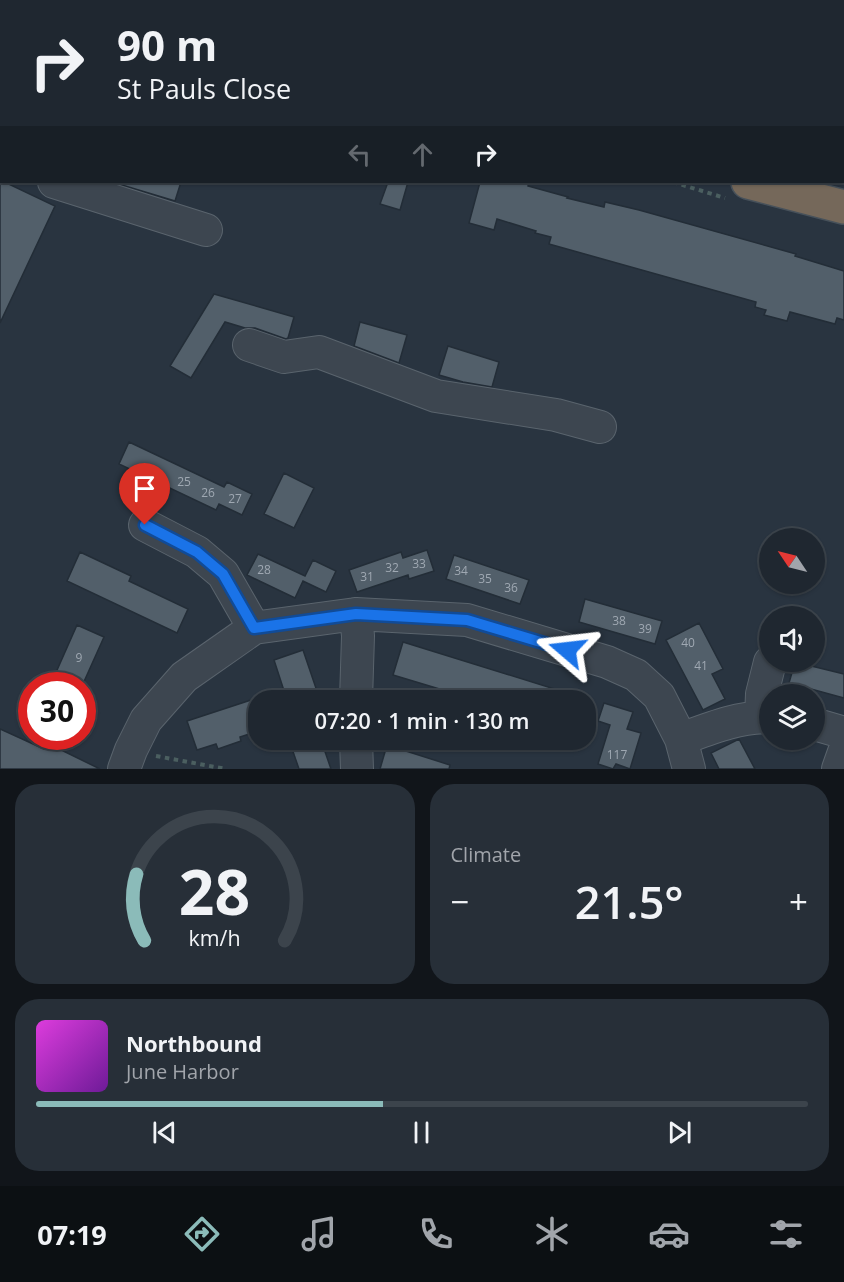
<!DOCTYPE html>
<html lang="en">
<head>
<meta charset="utf-8">
<style>
  body { margin:0; font-family:"Open Sans",sans-serif; background:#272f38; color:#f1f3f6; height:100vh; display:flex; flex-direction:column; font-size:22px; white-space:nowrap }
  * { box-sizing:border-box; margin:0 }
  p { font-size:20px; color:#a1a5ab }
  .icon { flex:none; width:33px; height:33px; fill:none; stroke:currentColor; stroke-width:2; stroke-linecap:round; stroke-linejoin:round }
  .map { position:relative; height:769px; overflow:hidden }
  .sheet { display:flex; flex-direction:column; gap:15px; padding:15px; background:#11151a; flex:1 }
  .sheet>* { flex:none }
  .top-card { position:absolute; left:0px; top:0px; width:844px; height:183px; box-shadow:0 2px 4px #0004,0 0 0 2px #3c444c; background:#1f2730; color:#f1f3f6; overflow:hidden }
  .needle { width:39px; rotate:305deg }
  .fabs { position:absolute; left:759px; top:528px; display:grid; gap:12px }
  .fabs a { display:grid; place-items:center; width:66px; height:66px; border-radius:50%; background:#1f2730; box-shadow:0 2px 4px #0004,0 0 0 2px #3c444c; font-size:30px }
  .speed { position:absolute; left:18px; top:672px; display:flex; gap:12px; font-size:30px; font-weight:700; text-align:center }
  .speed>* { display:grid; place-content:center; width:78px; height:78px; border-radius:50%; background:#1f2730; box-shadow:0 2px 4px #0004,0 0 0 2px #3c444c; line-height:1 }
  .speed .limit { border:9px solid #d22; background:#fff; color:#111 }
  .pin { position:absolute; display:grid; place-items:center; width:51px; height:51px; color:#fff; margin:-62px -26px; border-radius:50% 50% 50% 0; rotate:-45deg; box-shadow:0 0 6px #0007 }
  .pin .icon { rotate:45deg }
  .me { position:absolute; width:66px; margin:-33px; rotate:287deg; stroke-linejoin:round; filter:drop-shadow(0 0 4px #0008) }
  .turn { display:flex; align-items:center; gap:21px; height:126px; padding:0 18px; font-size:27px }
  .turn .icon { width:78px; height:78px; stroke-width:2.5 }
  .turn b { display:block; font-size:42px; line-height:51px }
  .lanes { display:flex; align-items:center; height:57px; padding:0 18px; background:#0003; justify-content:center; gap:30px; direction:ltr }
  .lanes .off { opacity:.35 }
  .big { font-size:45px; font-weight:600; line-height:1.1 }
  .sheet .tile { flex:1; display:flex; flex-direction:column; justify-content:center; gap:9px; min-width:0; padding:0 21px; border-radius:24px; background:#272f38 }
  .sheet .dial { align-items:center; gap:0 }
  .dial svg { height:156px; overflow:visible; fill:none; stroke:#3c444c; stroke-width:7; stroke-linecap:round; text-anchor:middle }
  .dial text { fill:#f1f3f6; stroke:none }
  .song { display:flex; align-items:center; gap:18px }
  .cover { width:72px; height:72px; border-radius:9px; background:linear-gradient(135deg,hsl(300 70% 55%),hsl(280 70% 35%)) }
  .played { height:6px; border-radius:3px; background:linear-gradient(90deg,#8bbbb9 45%,#3c444c 45%) }
  .keys { display:flex; justify-content:space-around; direction:ltr }
  .heat { display:flex; justify-content:space-between; align-items:center; font-size:33px; direction:ltr }
  .sheet .tiles { flex:1; display:grid; gap:15px; grid-template-columns:1fr 1fr }
  .tile:last-child { grid-column:span 2 }
  .trip { position:absolute; left:248px; top:690px; width:348px; height:60px; border-radius:24px; background:#1f2730; box-shadow:0 2px 4px #0004,0 0 0 2px #3c444c; font-weight:600; line-height:60px; text-align:center }
  .menu { display:flex; height:96px; justify-content:space-around; align-items:center; background:#0c1013; color:#a1a5ab }
  .menu .icon { width:42px; height:42px }
  .menu .on { color:#8bbbb9 }
  .menu b { font-size:27px; color:#f1f3f6 }
  .map>svg:first-child { display:block }
</style>
</head>
<body>
<div class="map">
<svg width="844" height="769" viewBox="0 0 844 769">
  <rect width="100%" height="100%" fill="#293440"/>
  <!-- building -->
  <path fill="#525f6a" stroke="#232d37" stroke-width="1.5" d="M0,180L55,206L0,323Z
    M112,182H181L175,201Z
    M388,182H408L400,210L380,204Z
    M480,182H529L528,186L568,197L567,198L604,207L605,202L639,210L796,254L795,256L844,271V320L837,318L835,324L790,312L787,321L764,315L766,310L755,307L756,302L549,244L551,237L535,233L536,231L497,219L494,230L469,223Z
    M214,294L294,317L288,338L286,339L255,328H245L225,322L191,378L170,366Z
    M360,322L407,335L399,363L354,346Z
    M448,346L499,362L492,387L463,382L439,375Z
    M129,442L224,487L227,482L252,494L242,515L219,504L216,510L119,464Z
    M284,473L314,488L294,528L264,514Z
    M427,550L434,571L409,579L408,575L357,592L349,570L401,552L403,558Z
    M80,552L131,576L129,581L188,609L177,633L67,581Z
    M258,554L305,576L313,560L336,571L326,592L303,581L295,598L247,575Z
    M454,555L529,580L520,604L446,579Z
    M585,599L662,621L655,644L579,622Z
    M699,623L723,669L712,674L725,699L703,710L666,640Z
    M77,625L104,637L82,686H50Z
    M403,642L577,696L576,700H476L393,675Z
    M303,650L320,700H287L274,660Z
    M795,662L844,674V698L789,683Z
    M251,700L258,721V731L240,737L241,741L218,749L216,744L197,750L187,721Z
    M604,703L633,712L627,729L641,733L630,769L616,764L613,769L598,764L610,725L598,721Z
    M0,729L44,749L47,743L100,769H0Z
    M739,739L755,769H719L711,753Z
    M289,740H321L331,769H299Z
    M387,745L450,765L449,769H380Z"/>
  <g fill="none" stroke-linecap="round" stroke-linejoin="round">
    <!-- minor casing -->
    <g stroke="#5a646d" stroke-width="34">
      <path id="minor" d="M502,2L503,0
        M0,29L2,26
        M0,158L2,159
        M54,182L206,230
        M249,345L284,357L319,352L436,396L556,415L600,427
        M145,525L197,552L223,574L254,628
        M356,614L358,636L356,700
        M761,717L762,694L770,662
        M814,724L838,731L844,735
        M681,739C711,728 737,717 770,717
        M356,740L357,769
        M124,769L131,750L146,720L184,677L254,628L356,614L467,620L607,662L636,675L659,696L681,739L689,769
        M838,769L844,752"/>
    </g>
    <!-- highway casing -->
    <g stroke="#47515a" stroke-width="36">
      <path id="highway" d="M125,0L130,2
        M748,182L844,207"/>
    </g>
    <!-- path -->
    <path stroke="#4b5f60" stroke-width="4" stroke-dasharray="4.5 4.5" stroke-linecap="butt" d="M44,0L49,2
      M673,182L725,198
      M156,756L226,769"/>
    <!-- minor -->
    <use href="#minor" stroke="#3d4650" stroke-width="32"/>
    <!-- highway -->
    <use href="#highway" stroke="#75685a" stroke-width="33"/>
  </g>
  <g fill="none" stroke-linecap="round" stroke-linejoin="round">
    <!-- route casing -->
    <g stroke="#114b97" stroke-width="15">
      <path id="route" d="M145,525L197,552L223,574L254,628L356,614L467,620L567,650"/>
    </g>
    <!-- route -->
    <use href="#route" stroke="#1a73e8" stroke-width="10"/>
  </g>
  <g text-anchor="middle" stroke-width="6" stroke-linejoin="round" paint-order="stroke">
    <!-- number labels -->
    <g font-size="12" fill="#9fa8b2">
      <text x="184" y="486">25</text>
      <text x="208" y="497">26</text>
      <text x="235" y="503">27</text>
      <text x="419" y="568">33</text>
      <text x="392" y="572">32</text>
      <text x="264" y="574">28</text>
      <text x="461" y="575">34</text>
      <text x="367" y="581">31</text>
      <text x="485" y="583">35</text>
      <text x="511" y="592">36</text>
      <text x="619" y="625">38</text>
      <text x="645" y="633">39</text>
      <text x="688" y="647">40</text>
      <text x="79" y="662">9</text>
      <text x="701" y="670">41</text>
      <text x="617" y="759">117</text>
    </g>
  </g>
</svg>
<div class="fabs">
<a><svg class="needle" viewBox="-14 -14 28 28"><path d="M0-13l5 13h-10z" fill="#e53935"/><path d="M0 13l5-13h-10z" fill="#a1a5ab"/></svg></a>
<a><svg class="icon" aria-label="sound" viewBox="0 0 24 24"><path d="M4 9h4l5-4v14l-5-4H4zM17 9q2 3 0 6"/></svg></a>
<a><svg class="icon" aria-label="layers" viewBox="0 0 24 24"><path d="M12 4l9 5-9 5-9-5zM3 14l9 5 9-5"/></svg></a>
</div>
<div class="speed"><div class="limit">30</div></div>
<div class="pin" style="left:145px;top:525px;background:#d93025"><svg class="icon" aria-label="arrive" viewBox="0 0 24 24"><path d="M6 21V4h12l-3 4 3 4H6"/></svg></div>
<svg class="me" style="left:567px;top:650px" viewBox="-20 -20 40 40"><path d="M0-17L14 15 0 8-14 15z" fill="#1a73e8" stroke="#fff" stroke-width="4"/></svg>
<div class="trip">07:20 · 1 min · 130 m</div>
<div class="top-card">
<div class="turn"><svg class="icon" aria-label="right" viewBox="0 0 24 24"><path d="M7 20v-9h11M14 6l5 5-5 5"/></svg><div><b>90 m</b>St Pauls Close</div></div>
<div class="lanes"><svg class="icon off" aria-label="left" viewBox="0 0 24 24"><path d="M17 20v-9H6M10 6l-5 5 5 5"/></svg><svg class="icon off" aria-label="ahead" viewBox="0 0 24 24"><path d="M12 20V5M6 11l6-6 6 6"/></svg><svg class="icon" aria-label="right" viewBox="0 0 24 24"><path d="M7 20v-9h11M14 6l5 5-5 5"/></svg></div>
</div>
</div>
<section class="sheet">
<div class="tiles">
<div class="tile dial"><svg viewBox="0 0 100 80">
<path d="M14 69A42 42 0 1 1 86 69"/>
<path d="M14 69A42 42 0 0 1 10 35" stroke="#8bbbb9"/>
<text x="50" y="56" font-size="32" font-weight="700">28</text>
<text x="50" y="72" font-size="11">km/h</text>
</svg></div>
<div class="tile"><p>Climate</p>
<div class="heat"><a>−</a><b class="big">21.5°</b><a>+</a></div>
</div>
<div class="tile">
<div class="song"><i class="cover"></i><div><b>Northbound</b><p>June Harbor</p></div></div>
<div class="played"></div>
<div class="keys"><svg class="icon" aria-label="previous" viewBox="0 0 24 24"><path d="M18 5L8 12l10 7zM5 5v14"/></svg><svg class="icon" aria-label="pause" viewBox="0 0 24 24"><path d="M8 5v14M16 5v14"/></svg><svg class="icon" aria-label="next" viewBox="0 0 24 24"><path d="M6 5l10 7-10 7zM19 5v14"/></svg></div>
</div>
</div>
</section>
<nav class="menu">
<b>07:19</b>
<svg class="icon on" aria-label="directions" viewBox="0 0 24 24"><path d="M12 3l9 9-9 9-9-9zM9 14v-3h6M13 9l2 2-2 2"/></svg>
<svg class="icon" aria-label="music" viewBox="0 0 24 24"><path d="M9 18V5l10-2v13"/><circle cx="6" cy="18" r="3"/><circle cx="16" cy="16" r="3"/></svg>
<svg class="icon" aria-label="phone" viewBox="0 0 24 24"><path d="M5 4h4l2 5-3 2q2 4 5 5l2-3 5 2v4C11 20 4 13 5 4z"/></svg>
<svg class="icon" aria-label="climate" viewBox="0 0 24 24"><path d="M12 3v18M4 7l16 10M4 17L20 7"/></svg>
<svg class="icon" aria-label="car" viewBox="0 0 24 24"><path d="M5 17H2v-5l4-1 3-4h7l3 4 3 1v5h-3M9 17h6M6 11h13"/><circle cx="7" cy="17" r="2"/><circle cx="17" cy="17" r="2"/></svg>
<svg class="icon" aria-label="filters" viewBox="0 0 24 24"><path d="M4 7h16M4 17h16"/><circle cx="9" cy="7" r="2"/><circle cx="15" cy="17" r="2"/></svg>
</nav>
</body>
</html>
